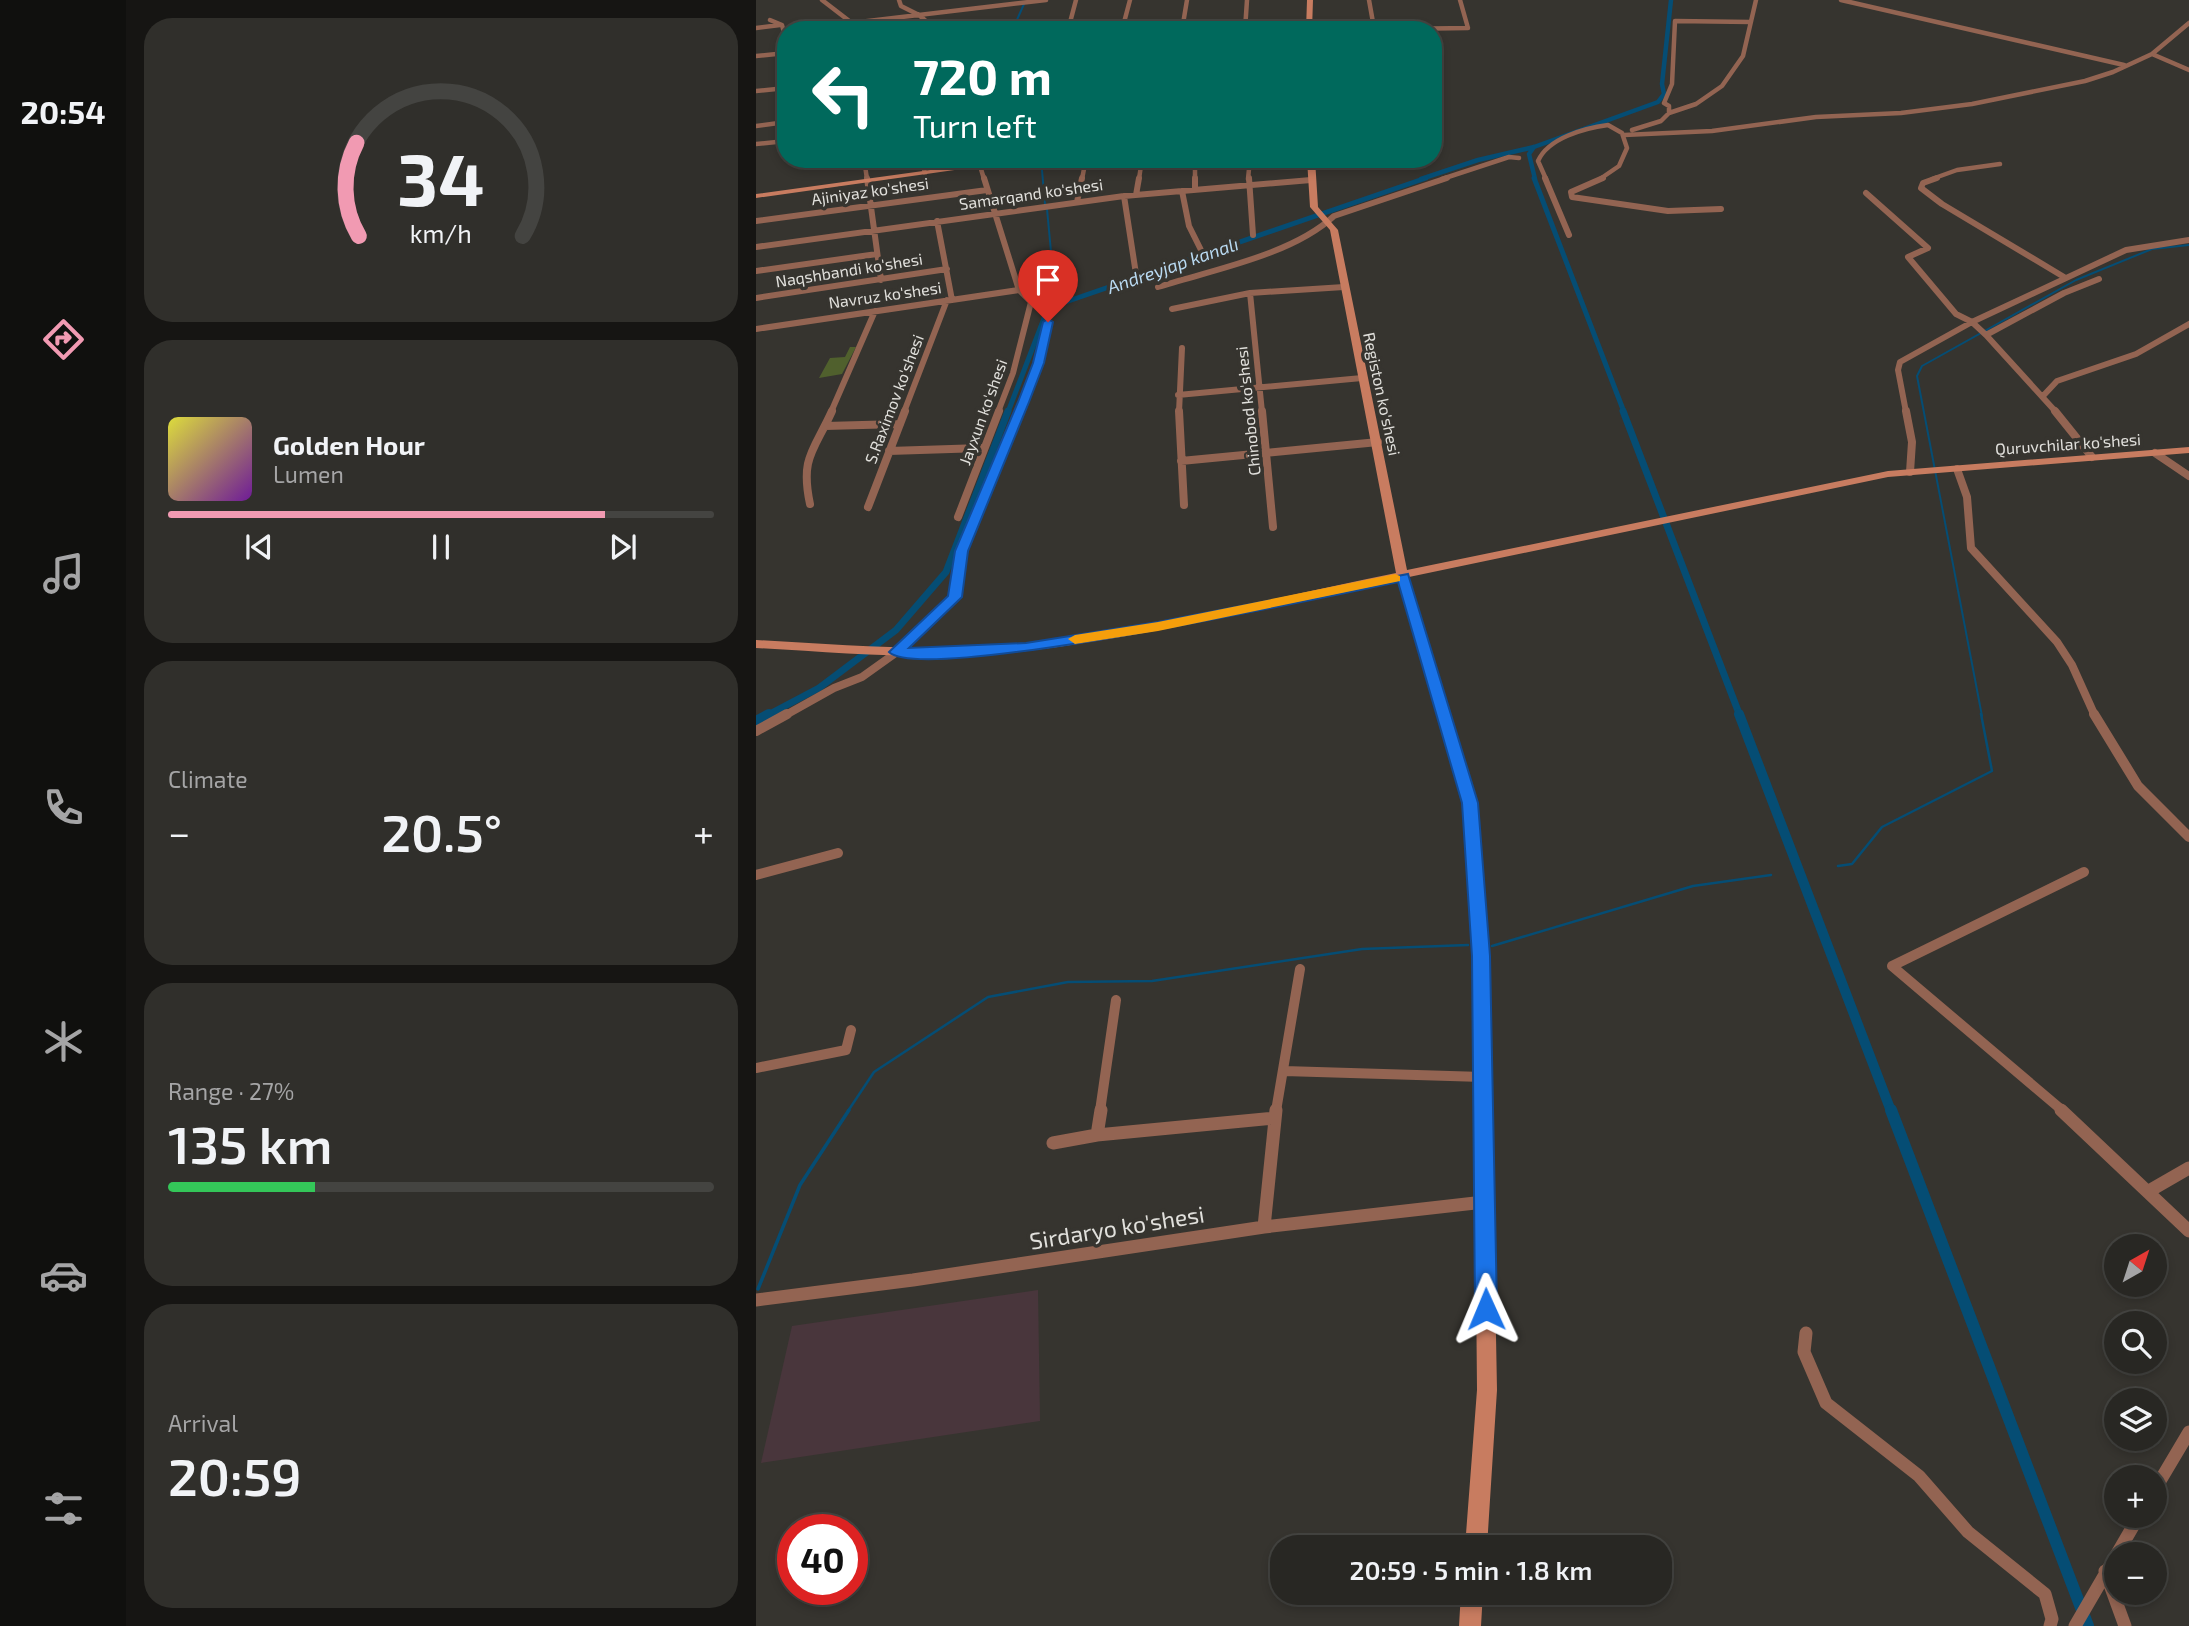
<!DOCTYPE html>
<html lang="en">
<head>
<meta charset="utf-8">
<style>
  body { margin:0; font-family:"Exo 2",sans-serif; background:#302f2b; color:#f1f3f6; height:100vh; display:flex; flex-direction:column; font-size:26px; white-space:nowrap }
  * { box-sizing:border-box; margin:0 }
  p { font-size:23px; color:#a5a5a6 }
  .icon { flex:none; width:38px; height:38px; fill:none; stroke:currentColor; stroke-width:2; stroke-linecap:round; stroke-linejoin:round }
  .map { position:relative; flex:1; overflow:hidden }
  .details { display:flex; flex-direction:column; gap:18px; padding:18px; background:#161513; width:630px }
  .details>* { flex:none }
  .guide { position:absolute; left:21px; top:21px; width:665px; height:147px; border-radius:28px; box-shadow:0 4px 10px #0003,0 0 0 2px #444441; background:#00695c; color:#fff; overflow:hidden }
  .needle { width:46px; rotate:39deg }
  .controls { position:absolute; left:1348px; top:1234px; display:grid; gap:14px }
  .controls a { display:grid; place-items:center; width:63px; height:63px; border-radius:50%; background:#282723; box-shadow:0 4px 10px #0003,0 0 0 2px #444441; font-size:35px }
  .speed { position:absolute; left:21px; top:1514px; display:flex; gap:14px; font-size:35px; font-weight:700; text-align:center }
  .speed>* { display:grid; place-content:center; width:91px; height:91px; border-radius:50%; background:#282723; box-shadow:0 4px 10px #0003,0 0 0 2px #444441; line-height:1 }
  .speed .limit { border:10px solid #d22; background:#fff; color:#111 }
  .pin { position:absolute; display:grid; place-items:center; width:60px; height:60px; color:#fff; margin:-72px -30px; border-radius:50% 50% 50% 0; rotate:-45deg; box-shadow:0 0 7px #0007 }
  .pin .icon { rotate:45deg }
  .me { position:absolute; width:77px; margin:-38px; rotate:359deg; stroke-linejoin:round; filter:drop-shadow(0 0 5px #0008) }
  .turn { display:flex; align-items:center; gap:24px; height:147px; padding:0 21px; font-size:32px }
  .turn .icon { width:91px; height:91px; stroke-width:2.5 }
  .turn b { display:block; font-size:49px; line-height:60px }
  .big { font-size:52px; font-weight:600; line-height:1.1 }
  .details .widget { flex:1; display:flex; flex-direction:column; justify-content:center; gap:10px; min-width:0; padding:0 24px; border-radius:28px; background:#302f2b }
  .details .dial { align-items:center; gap:0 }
  .dial svg { height:182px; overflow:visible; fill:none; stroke:#444441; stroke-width:7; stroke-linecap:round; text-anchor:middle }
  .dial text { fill:#f1f3f6; stroke:none }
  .song { display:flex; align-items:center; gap:21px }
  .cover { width:84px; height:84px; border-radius:10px; background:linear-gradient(135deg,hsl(60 70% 55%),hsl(280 70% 35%)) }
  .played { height:7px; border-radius:4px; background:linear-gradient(90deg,#f19ab2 80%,#444441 80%) }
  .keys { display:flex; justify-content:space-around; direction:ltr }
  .heat { display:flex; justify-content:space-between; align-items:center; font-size:38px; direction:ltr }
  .charge { height:10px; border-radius:5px; background:linear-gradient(90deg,#34c759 27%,#444441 0) }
  .trip { position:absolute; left:514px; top:1535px; width:402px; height:70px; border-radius:28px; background:#282723; box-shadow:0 4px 10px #0003,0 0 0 2px #444441; font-weight:600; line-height:70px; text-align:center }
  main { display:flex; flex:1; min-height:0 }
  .dock { display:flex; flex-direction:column; width:126px; justify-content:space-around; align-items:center; background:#10100e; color:#a5a5a6 }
  .dock .icon { width:49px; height:49px }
  .dock .current { color:#f19ab2 }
  .dock b { font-size:32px; color:#f1f3f6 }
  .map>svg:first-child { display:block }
</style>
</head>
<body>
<main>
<nav class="dock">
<b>20:54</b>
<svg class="icon current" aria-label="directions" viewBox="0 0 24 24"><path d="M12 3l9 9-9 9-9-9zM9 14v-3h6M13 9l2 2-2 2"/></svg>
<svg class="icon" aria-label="music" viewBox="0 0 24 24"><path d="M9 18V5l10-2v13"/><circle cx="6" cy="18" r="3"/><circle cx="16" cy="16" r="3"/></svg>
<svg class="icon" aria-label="phone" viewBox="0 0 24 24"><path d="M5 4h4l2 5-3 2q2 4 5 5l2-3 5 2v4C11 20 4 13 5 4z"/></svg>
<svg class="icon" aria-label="climate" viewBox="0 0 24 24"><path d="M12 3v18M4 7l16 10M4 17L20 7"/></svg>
<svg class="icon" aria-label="car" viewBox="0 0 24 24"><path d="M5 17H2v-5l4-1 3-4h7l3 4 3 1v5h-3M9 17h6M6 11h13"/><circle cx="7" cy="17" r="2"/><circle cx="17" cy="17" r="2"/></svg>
<svg class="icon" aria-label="filters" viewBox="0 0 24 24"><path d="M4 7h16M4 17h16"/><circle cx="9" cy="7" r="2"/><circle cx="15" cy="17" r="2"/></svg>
</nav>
<section class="details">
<div class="widget dial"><svg viewBox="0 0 100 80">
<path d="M14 69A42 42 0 1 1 86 69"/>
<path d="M14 69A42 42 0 0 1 13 28" stroke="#f19ab2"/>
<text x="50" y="56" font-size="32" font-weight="700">34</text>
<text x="50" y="72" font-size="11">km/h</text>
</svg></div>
<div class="widget">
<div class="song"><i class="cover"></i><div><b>Golden Hour</b><p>Lumen</p></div></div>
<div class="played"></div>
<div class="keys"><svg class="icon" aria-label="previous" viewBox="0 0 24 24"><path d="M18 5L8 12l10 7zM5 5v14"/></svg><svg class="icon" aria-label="pause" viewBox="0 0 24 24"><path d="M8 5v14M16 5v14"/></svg><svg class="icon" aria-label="next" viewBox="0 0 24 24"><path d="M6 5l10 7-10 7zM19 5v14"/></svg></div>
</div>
<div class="widget"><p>Climate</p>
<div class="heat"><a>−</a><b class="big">20.5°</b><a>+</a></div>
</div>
<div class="widget"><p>Range · 27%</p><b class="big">135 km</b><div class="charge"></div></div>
<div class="widget"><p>Arrival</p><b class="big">20:59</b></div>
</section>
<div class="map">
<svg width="1433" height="1626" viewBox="0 0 1433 1626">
  <rect width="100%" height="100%" fill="#36342f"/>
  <!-- industrial -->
  <path fill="#49363c" d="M282,1290L284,1421L5,1463L36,1326Z"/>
  <!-- green -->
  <path fill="#50602d" d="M94,347H100L86,374L63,378L74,358L89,357Z"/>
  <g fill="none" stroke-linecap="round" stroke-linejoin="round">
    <!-- stream-far2 -->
    <path stroke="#054d74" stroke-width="2" d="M263,30L260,22L268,4
      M285,159L289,204
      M283,293L297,273L291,209
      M1226,716L1161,376L1166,366L1320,280L1396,249L1433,245"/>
    <!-- stream-far1 -->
    <path stroke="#054d74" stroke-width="2.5" d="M1082,866L1096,864L1126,827L1236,771L1225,714
      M736,946L937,886L1015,875
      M92,1111L118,1072L232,997L312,982L396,981L606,949L712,945"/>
    <!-- stream -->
    <path stroke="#054d74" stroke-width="3.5" d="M2,1289L44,1185L93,1110"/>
    <!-- canal-far4 -->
    <path stroke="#054d74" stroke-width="4.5" d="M778,147L773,154L779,179
      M665,179L722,160L778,147L902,102L908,94L906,84L915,0"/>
    <!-- canal-far3 -->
    <path stroke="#054d74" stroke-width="5" d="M778,178L868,412
      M252,412L292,308L670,178"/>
    <!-- canal-far2 -->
    <path stroke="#054d74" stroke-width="7" d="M867,411L984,716
      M10,716L63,688L140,630L190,572L252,411"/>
    <!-- canal-far1 -->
    <path stroke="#054d74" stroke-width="10" d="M983,714L1135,1111
      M0,721L13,714"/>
    <!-- canal -->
    <path stroke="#054d74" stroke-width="12" d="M1135,1110L1332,1626"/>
    <!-- street-far4 -->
    <path stroke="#936452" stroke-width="4.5" d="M66,0L105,30
      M143,0L145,6L163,15L180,30
      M613,0L618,28
      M1085,0L1368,65
      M14,20L26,25L30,40
      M95,23L290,0
      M0,28L24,25
      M312,30L320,0
      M366,30L374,0
      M426,30L431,0
      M489,30L491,0
      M496,30L553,24
      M570,30L712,28L704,0
      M1396,54L1433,70
      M0,56L30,53
      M0,91L30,88
      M913,113V106L908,103L916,84L919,21L995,22
      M0,126L30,122
      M876,130L905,121L913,113L940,104L966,86L987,56L1000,0
      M868,135L956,131L1060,117L1145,113L1216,104L1329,81L1357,72L1396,54L1433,23
      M0,144L30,141
      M108,159L111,179
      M165,159L169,173
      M222,159L228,179
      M439,159V179
      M326,179L330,159
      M383,179L386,159
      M492,179L494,159
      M686,179L753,157L763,158
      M790,179L782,161C792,138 829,128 852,125L866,133L871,148L863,166L844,179
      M1176,179L1201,170L1244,164"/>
    <!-- street-far3 -->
    <path stroke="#936452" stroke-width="6" d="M111,178L125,280
      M228,178L263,290L275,302L257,373L242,412
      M439,178V189
      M493,178L497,235
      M789,178L813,235
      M847,178L815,192L816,197L912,211L965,209
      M1181,178L1167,183L1165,188L1186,204L1308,277
      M426,191L433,226L446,252
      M1110,193L1172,248L1152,257L1200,314L1216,322L1230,335
      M380,195L383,178
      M368,196L380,274
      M321,202L326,178
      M0,221L231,190
      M181,221L196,300
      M0,247L368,196L555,180
      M0,271L121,254
      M402,287C456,270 536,255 578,216L691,178
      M494,293L506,412
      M0,298L191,269
      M416,309L494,293L588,287
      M0,329L263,290
      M422,395L606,378
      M1287,396L1301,381L1380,354L1433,324
      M75,412L119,311
      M148,412L191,300
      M264,412L282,363L292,322
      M423,412L426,348
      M1150,412L1142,370L1144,362L1216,322L1370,250L1433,240
      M1300,412L1230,335L1308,293L1343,279"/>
    <!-- street-far2 -->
    <path stroke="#936452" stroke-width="8" d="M423,411L428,505
      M506,411L517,527
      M1150,411L1156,442L1154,472
      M1299,411L1336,457
      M69,426L144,424
      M133,451L226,448
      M1399,453L1433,476
      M425,461L622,442
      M1201,469L1211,497L1215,548L1301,642L1316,665L1339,716
      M54,504C44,457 58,451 76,411
      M112,507L149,411
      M202,517L243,411
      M28,716L78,688L106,677L141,652L199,597L206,551L264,411"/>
    <!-- street-far1 -->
    <path stroke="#936452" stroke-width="10" d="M1338,714L1382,786L1433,837
      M0,731L31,714
      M0,875L82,853
      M0,1068L90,1050L95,1030
      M528,1071L727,1077
      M344,1111L360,1000
      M520,1111L544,969
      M1307,1111L1136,966L1328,872"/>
    <!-- street -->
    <path stroke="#936452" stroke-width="13" d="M1305,1110L1433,1231
      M341,1135L345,1110
      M297,1143L341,1135L519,1118
      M1393,1191L1433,1168
      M508,1227L520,1110
      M0,1300L157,1280L508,1227L728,1202
      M1050,1333L1048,1352L1070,1403L1163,1476L1212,1532L1289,1594L1296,1619L1294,1626
      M1398,1491L1433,1432
      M1349,1571L1369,1626
      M1319,1626L1383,1516"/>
    <!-- secondary -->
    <path fill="#c87c60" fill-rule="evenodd" d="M551,0H557L556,30H550Z
      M254,159H276L0,198V194Z
      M551,159H559L562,207L582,230L651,570L1132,471L1433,447V453L1132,477L653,577L721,803L733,956L741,1390L731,1547H709L721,1390L717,956L707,803L642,580C519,605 396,636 271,651C181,662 90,653 0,648V640C90,645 180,653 270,643C395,629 518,598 640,573L574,230L554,207Z
      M705,1592H727L725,1626H703Z"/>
  </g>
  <!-- route -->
  <path fill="#1a73e8" stroke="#114b97" stroke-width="2" d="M292,319L297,322L288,363L273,402L212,551L206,597L153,648L270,643L402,622L652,574L722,803L734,956L741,1309L738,1317L730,1320L722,1317L719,1309L716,956L706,803L642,582C577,595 166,685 133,652L192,596L199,551L262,402L277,363L287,322Z"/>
  <!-- slow -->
  <path fill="#f59e0b" d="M639,574L644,576V581L402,631L319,644L312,639L319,635L402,622Z"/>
  <g text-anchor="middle" stroke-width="7" stroke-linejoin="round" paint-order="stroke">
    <!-- far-street labels -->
    <g font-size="16" fill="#e1e0dc" stroke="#36342f">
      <text transform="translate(114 191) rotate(-8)" y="6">Ajiniyaz ko'shesi</text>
      <text transform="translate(275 194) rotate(-8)" y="6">Samarqand ko'shesi</text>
      <text transform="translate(93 270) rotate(-9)" y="6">Naqshbandi ko'shesi</text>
      <text transform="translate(129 295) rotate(-8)" y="6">Navruz ko'shesi</text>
      <text transform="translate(626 394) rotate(78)" y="6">Registon ko'shesi</text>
      <text transform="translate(138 399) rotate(-69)" y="6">S.Raximov ko'shesi</text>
      <text transform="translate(492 411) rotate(-96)" y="6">Chinobod ko'shesi</text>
      <text transform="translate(227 412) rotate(-70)" y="6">Jayxun ko'shesi</text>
      <text transform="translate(1312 444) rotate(-4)" y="6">Quruvchilar ko'shesi</text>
    </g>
    <!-- far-water labels -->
    <g font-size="18" font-style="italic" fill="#b9daf2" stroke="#36342f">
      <text transform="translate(417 266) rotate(-19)" y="6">Andreyjap kanalı</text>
    </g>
    <!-- near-street labels -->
    <g font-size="23" fill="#e1e0dc" stroke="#36342f">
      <text transform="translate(361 1228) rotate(-9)" y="8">Sirdaryo ko'shesi</text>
    </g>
  </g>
</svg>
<div class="controls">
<a><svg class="needle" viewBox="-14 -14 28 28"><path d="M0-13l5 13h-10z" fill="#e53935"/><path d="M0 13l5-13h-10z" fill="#a5a5a6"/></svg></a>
<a><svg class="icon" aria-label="search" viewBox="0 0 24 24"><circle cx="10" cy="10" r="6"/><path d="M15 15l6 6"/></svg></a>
<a><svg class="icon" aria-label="layers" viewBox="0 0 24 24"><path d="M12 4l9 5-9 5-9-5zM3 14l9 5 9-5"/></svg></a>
<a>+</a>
<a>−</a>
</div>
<div class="speed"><div class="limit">40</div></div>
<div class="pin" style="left:292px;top:322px;background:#d93025"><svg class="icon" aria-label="arrive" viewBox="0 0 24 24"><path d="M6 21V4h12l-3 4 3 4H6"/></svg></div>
<svg class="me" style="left:730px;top:1309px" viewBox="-20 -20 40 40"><path d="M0-17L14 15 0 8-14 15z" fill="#1a73e8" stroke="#fff" stroke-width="4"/></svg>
<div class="trip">20:59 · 5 min · 1.8 km</div>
<div class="guide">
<div class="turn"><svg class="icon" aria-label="left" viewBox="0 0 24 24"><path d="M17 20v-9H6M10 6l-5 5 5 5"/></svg><div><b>720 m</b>Turn left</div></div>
</div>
</div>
</main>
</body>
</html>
